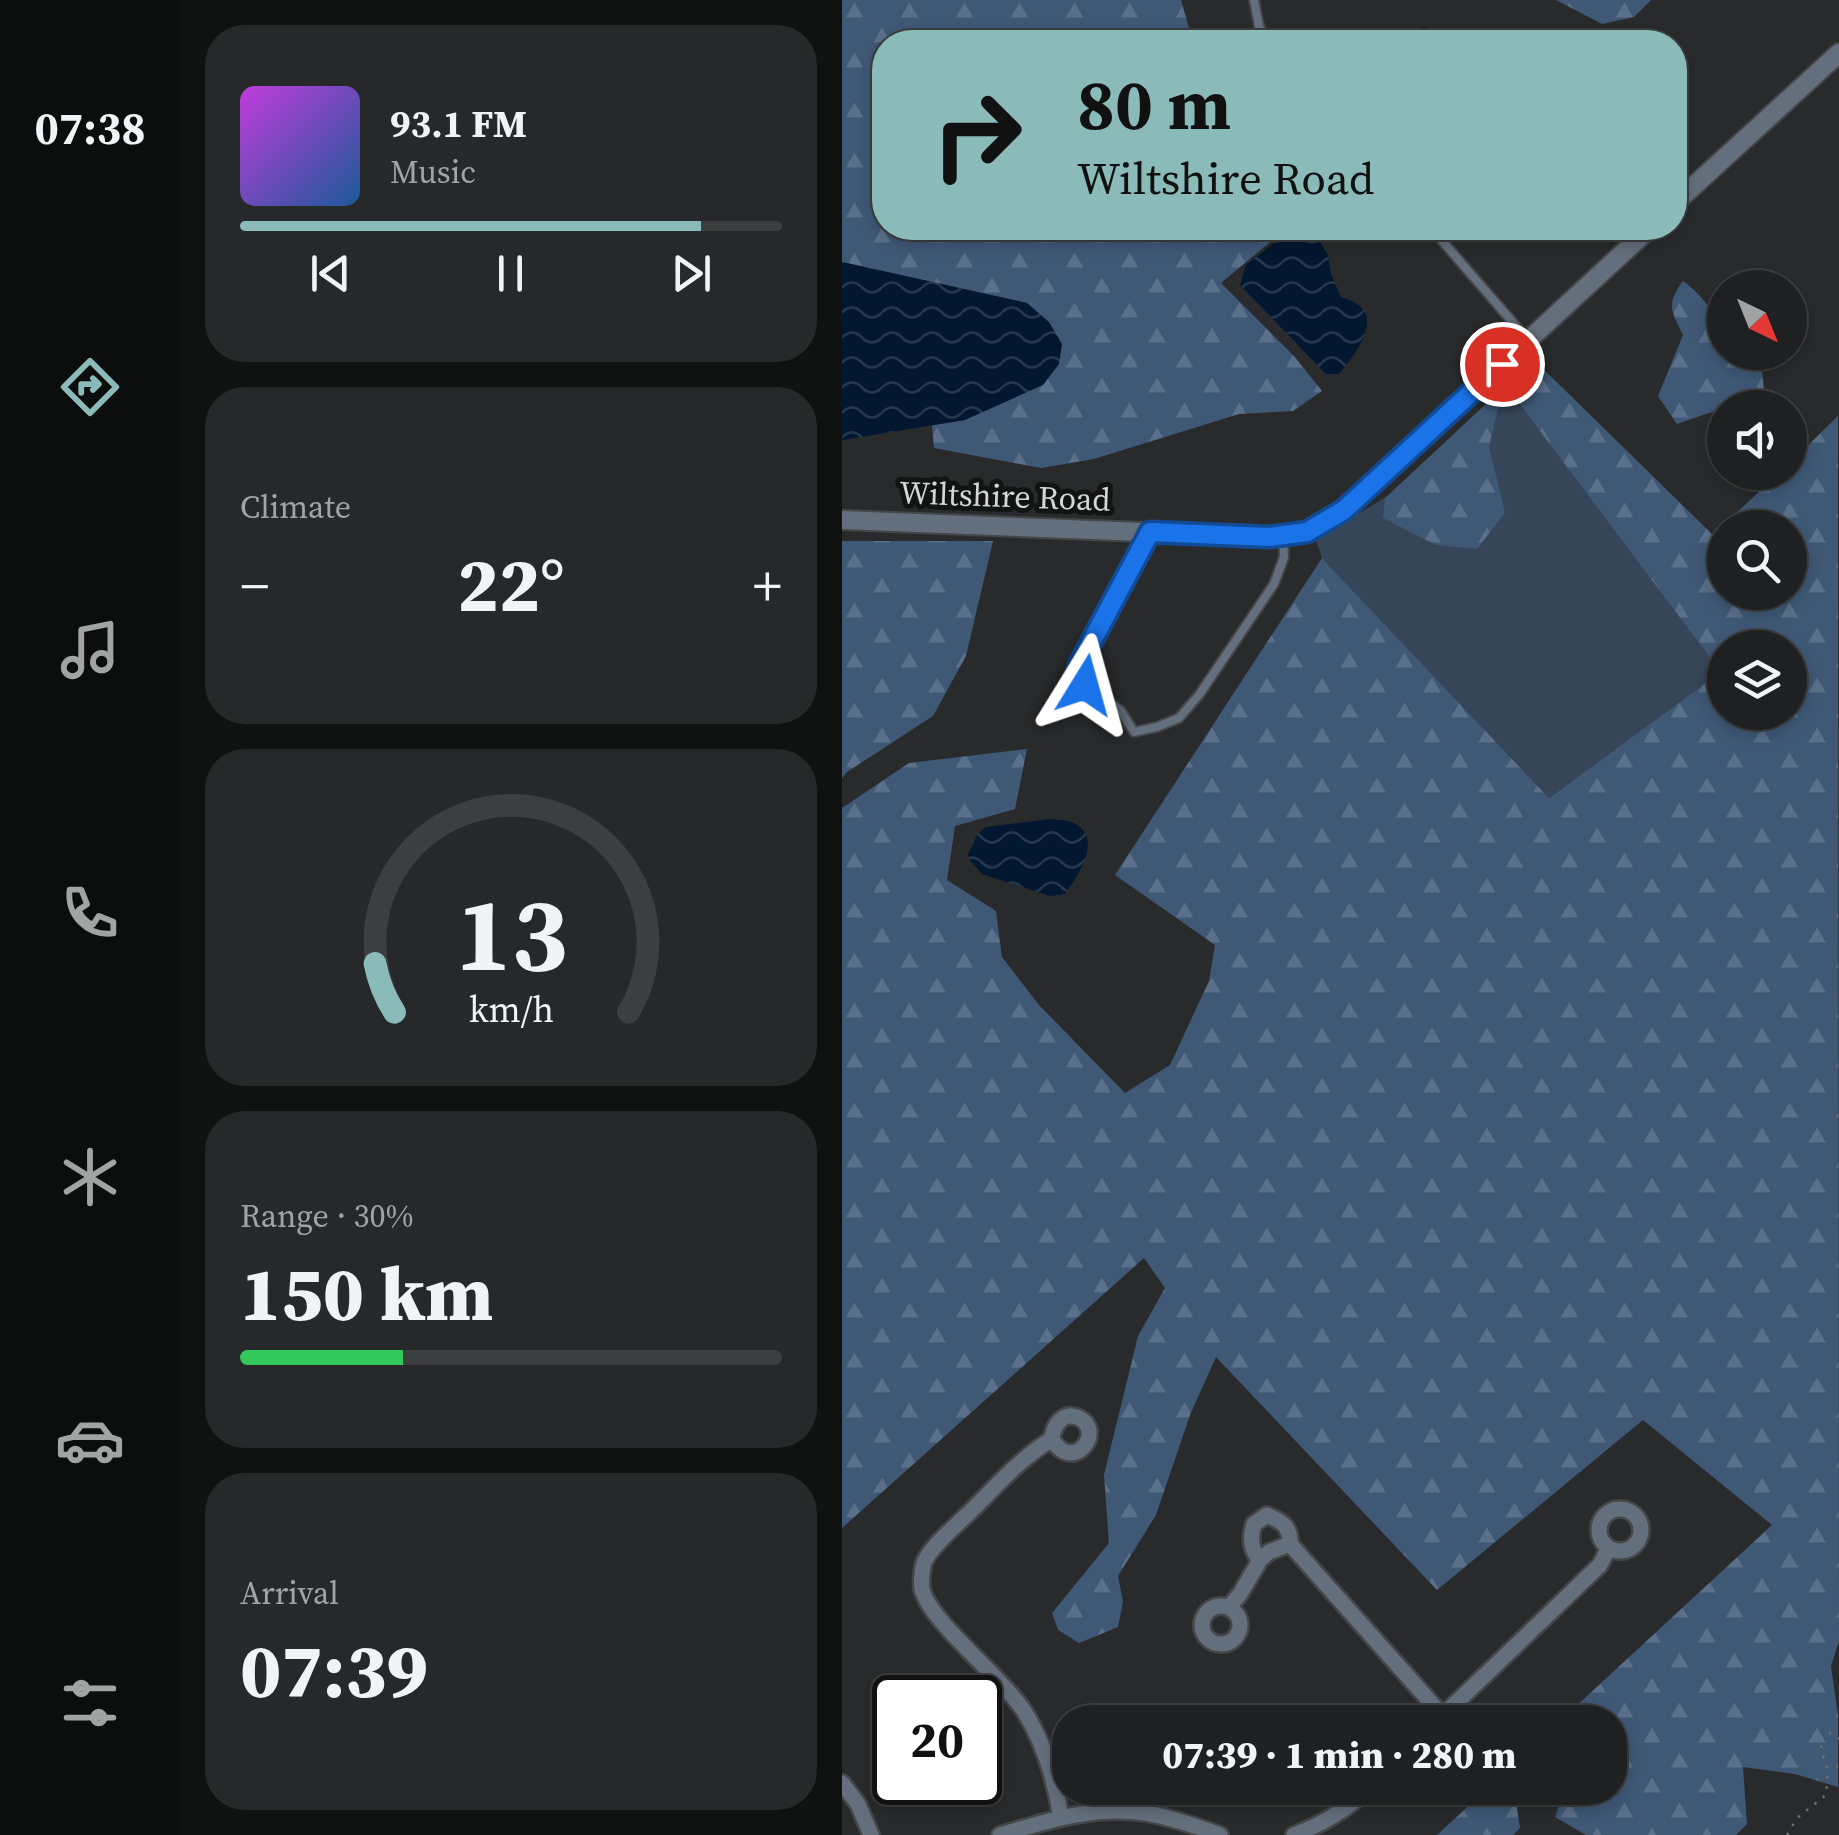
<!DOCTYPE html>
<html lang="en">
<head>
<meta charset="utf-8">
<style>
  body { margin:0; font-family:"Source Serif 4",serif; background:#26282a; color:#f1f3f6; height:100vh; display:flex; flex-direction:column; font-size:38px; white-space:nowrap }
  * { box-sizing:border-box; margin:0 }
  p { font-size:32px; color:#a1a3a5 }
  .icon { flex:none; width:55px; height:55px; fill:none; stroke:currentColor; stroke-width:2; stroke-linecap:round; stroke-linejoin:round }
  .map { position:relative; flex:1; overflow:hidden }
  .side { display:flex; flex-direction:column; gap:25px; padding:25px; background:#101212; width:662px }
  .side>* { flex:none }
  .top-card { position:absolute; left:30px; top:30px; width:815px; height:210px; border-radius:40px; box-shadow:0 5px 15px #0003,0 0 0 2px #3c3e3f; background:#8bbbb9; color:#111; overflow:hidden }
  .needle { width:65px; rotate:137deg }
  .fabs { position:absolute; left:865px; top:270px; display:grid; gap:20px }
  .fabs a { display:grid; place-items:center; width:100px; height:100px; border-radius:50%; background:#1e2021; box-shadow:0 5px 15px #0003,0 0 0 2px #3c3e3f; font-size:50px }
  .speed { position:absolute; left:30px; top:1675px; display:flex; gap:20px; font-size:50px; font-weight:700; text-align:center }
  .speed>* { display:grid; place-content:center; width:130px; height:130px; border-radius:50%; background:#1e2021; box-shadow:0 5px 15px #0003,0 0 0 2px #3c3e3f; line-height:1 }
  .speed .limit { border:5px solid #111; border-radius:15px; background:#fff; color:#111 }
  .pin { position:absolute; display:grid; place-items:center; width:85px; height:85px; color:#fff; margin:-42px; border:5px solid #fff; border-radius:50%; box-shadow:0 2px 10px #0007 }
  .me { position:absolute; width:110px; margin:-55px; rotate:8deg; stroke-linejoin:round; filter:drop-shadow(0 0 8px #0008) }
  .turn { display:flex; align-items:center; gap:35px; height:210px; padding:0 40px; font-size:45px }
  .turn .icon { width:130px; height:130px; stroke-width:2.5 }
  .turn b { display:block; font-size:70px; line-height:85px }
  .big { font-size:75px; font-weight:800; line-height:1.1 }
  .side .widget { flex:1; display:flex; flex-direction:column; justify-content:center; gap:15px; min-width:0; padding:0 35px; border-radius:40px; background:#26282a }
  .side .dial { align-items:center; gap:0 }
  .dial svg { height:260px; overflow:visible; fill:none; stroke:#3c3e3f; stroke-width:7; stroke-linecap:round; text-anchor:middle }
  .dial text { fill:#f1f3f6; stroke:none }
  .song { display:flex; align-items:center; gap:30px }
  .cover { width:120px; height:120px; border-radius:15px; background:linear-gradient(135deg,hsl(290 70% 55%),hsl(210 70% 35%)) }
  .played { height:10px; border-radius:5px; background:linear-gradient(90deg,#8bbbb9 85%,#3c3e3f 85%) }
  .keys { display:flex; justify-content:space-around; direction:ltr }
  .heat { display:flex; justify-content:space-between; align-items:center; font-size:55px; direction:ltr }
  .charge { height:15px; border-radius:8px; background:linear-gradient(90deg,#34c759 30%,#3c3e3f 0) }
  .trip { position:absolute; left:210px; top:1705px; width:575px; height:100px; border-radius:40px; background:#1e2021; box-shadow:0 5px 15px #0003,0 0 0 2px #3c3e3f; font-weight:800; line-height:100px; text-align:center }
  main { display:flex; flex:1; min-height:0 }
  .tab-bar { display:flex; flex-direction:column; width:180px; justify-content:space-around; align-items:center; background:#0c0d0d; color:#a1a3a5 }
  .tab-bar .icon { width:70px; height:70px }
  .tab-bar .on { color:#8bbbb9 }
  .tab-bar b { font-size:45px; color:#f1f3f6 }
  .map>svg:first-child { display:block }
</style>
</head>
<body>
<main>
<nav class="tab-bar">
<b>07:38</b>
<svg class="icon on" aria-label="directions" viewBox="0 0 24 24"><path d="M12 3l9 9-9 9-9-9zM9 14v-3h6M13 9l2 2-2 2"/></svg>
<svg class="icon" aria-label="music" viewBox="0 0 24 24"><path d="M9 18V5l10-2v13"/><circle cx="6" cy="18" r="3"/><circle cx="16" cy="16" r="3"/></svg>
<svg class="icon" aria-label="phone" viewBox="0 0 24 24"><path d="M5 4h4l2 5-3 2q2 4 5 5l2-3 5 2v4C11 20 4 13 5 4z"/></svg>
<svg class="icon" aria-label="climate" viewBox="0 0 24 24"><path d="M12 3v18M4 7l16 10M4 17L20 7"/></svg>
<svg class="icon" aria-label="car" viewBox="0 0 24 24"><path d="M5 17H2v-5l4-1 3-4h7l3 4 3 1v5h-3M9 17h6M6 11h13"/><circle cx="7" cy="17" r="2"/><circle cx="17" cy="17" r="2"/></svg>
<svg class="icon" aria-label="filters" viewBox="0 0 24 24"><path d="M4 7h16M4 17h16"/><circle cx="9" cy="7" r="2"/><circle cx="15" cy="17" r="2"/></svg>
</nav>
<section class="side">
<div class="widget">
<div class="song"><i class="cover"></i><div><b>93.1 FM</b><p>Music</p></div></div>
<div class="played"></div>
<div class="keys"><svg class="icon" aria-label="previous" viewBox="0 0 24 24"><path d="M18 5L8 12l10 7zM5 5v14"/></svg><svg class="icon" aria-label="pause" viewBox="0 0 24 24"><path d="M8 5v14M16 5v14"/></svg><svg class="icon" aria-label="next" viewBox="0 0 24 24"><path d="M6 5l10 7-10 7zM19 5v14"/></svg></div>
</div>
<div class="widget"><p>Climate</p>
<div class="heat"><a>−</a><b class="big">22°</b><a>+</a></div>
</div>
<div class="widget dial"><svg viewBox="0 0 100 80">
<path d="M14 69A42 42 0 1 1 86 69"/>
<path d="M14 69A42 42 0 0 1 8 54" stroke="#8bbbb9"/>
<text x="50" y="56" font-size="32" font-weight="700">13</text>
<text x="50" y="72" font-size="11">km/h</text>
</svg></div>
<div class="widget"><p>Range · 30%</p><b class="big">150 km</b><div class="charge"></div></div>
<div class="widget"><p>Arrival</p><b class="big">07:39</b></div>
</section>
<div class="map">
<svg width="997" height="1835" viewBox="0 0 997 1835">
  <defs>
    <pattern id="forest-firs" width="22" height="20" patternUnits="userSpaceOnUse" patternTransform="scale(2.5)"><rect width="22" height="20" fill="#3f5876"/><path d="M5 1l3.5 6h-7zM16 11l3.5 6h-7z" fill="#5a6f89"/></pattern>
    <pattern id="water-waves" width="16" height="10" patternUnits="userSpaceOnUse" patternTransform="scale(2.5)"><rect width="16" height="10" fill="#021730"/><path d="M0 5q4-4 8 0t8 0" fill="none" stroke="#26384d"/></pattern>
  </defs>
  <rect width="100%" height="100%" fill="#282a2c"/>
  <!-- grass -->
  <path fill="#364558" d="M654,394H670L880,672L707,798L480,558L474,540L547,495Z"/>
  <!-- forest -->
  <path fill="url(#forest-firs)" fill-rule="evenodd" d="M0,0H339L351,42H42V228H445L379,283L452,356L480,391L451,411L397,414L252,459L199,468L92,448L90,425L123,420L185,303L0,262Z
    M714,0H809L792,17L760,24Z
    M841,281C859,293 866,309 882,321V352L913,353L919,361L922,390L890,405L835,424L816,396L841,335C829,311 824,304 841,281Z
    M687,355L871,535L937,473L948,472V463L996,416L997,1641L989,1666L996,1715V1787L953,1774L901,1767L905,1824L894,1835H744L713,1817L723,1788H768V1722H735L732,1708L930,1525L801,1420L595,1590L374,1357L348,1415L314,1515L276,1576L281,1602L276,1627L237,1643L216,1630L210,1613L267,1543L262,1475L296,1336L323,1288L302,1258L0,1528V808L67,763L185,749L173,809L113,826L105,880L154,911L160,957L197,1005L283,1093L328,1065L367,981L373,945L273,875L480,558L707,798L879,672L670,394L659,395L647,447L663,513L635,549L594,545L541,518L543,498L654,395ZM882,528H948V592H882ZM882,648H948V712H882Z
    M0,541H151L124,656L91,716L5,772L0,778Z
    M646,1788H672L678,1828L671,1835H595Z"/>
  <!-- water -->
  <path fill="url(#water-waves)" d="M583,27L608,42H549L556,31Z
    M451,228H470L486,255L489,274L499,297C504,299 510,300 515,304C541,321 510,358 497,374H484L398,285L404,265Z
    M0,262L185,303L207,322L220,344L217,364L201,385L123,420L0,440Z
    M208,819C216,820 226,820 232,823C262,838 236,876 223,894L208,896L140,874L125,857L135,835L144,827Z"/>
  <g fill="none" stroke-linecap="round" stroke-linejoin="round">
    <!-- service casing -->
    <g stroke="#444647" stroke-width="12">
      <path id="service" d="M412,0L417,26L424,42
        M589,228L686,340
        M305,536L237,665L234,676L279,711L292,732L315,727L337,718L357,695L432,584L442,557L441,536"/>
    </g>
    <!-- minor casing -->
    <g stroke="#444647" stroke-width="20">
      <path id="minor" d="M210,1439C231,1475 264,1431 237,1418C221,1410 211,1426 210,1439C180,1457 155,1485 130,1510C118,1522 84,1550 81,1566C80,1572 79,1583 80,1589C87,1621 161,1678 182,1711C203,1744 213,1780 219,1818
        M757 1530a21 21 0 1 1 42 0a21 21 0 1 1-42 0Z
        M448,1544L427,1552L418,1560C408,1550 408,1537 412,1524L425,1515C439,1521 449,1526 448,1544L600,1715
        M360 1625a19 19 0 1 1 38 0a19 19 0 1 1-38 0Z
        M387,1607L398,1594L418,1560
        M596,1720L758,1565L766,1549
        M0,1783L16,1804L29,1835
        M158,1835C204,1821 254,1805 303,1813C329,1817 354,1826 378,1835
        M452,1835C483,1823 503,1810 528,1788"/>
    </g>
    <!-- tertiary casing -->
    <g stroke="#444647" stroke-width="22">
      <path id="tertiary" d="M832,204L997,53
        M0,520L427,537L465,532L502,510L808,228"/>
    </g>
    <!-- path -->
    <path stroke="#6e6f71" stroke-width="2.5" stroke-dasharray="2.5 8" stroke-linecap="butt" d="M945,1835L955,1818L984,1795L986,1770L980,1753L978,1736L989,1733L997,1739"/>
    <!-- service -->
    <use href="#service" stroke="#646f7d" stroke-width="8"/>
    <!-- minor -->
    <use href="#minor" stroke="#646f7d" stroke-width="15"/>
    <!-- tertiary -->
    <use href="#tertiary" stroke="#646f7d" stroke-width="18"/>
  </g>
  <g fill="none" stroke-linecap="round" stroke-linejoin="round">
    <!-- route casing -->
    <g stroke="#114b97" stroke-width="25">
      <path id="route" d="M243,685L234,676L237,665L308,532L427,537L465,532L502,510L660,364"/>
    </g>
    <!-- route -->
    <use href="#route" stroke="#1a73e8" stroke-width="18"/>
  </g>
  <g text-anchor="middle" stroke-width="10" stroke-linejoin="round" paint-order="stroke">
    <!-- street labels -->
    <g font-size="32" fill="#d5d6d7" stroke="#121313">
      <text transform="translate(163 496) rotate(2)" y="11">Wiltshire Road</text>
    </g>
  </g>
</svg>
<div class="fabs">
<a><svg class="needle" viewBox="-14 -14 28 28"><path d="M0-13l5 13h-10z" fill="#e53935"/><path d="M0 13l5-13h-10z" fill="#a1a3a5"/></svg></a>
<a><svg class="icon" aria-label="sound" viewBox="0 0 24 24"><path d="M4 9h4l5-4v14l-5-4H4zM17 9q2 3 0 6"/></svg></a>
<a><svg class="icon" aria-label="search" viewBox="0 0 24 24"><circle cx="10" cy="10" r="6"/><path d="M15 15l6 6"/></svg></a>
<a><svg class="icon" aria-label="layers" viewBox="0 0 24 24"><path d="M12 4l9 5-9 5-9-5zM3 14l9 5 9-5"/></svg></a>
</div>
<div class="speed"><div class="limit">20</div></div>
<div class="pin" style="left:660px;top:364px;background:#d93025"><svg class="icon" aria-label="arrive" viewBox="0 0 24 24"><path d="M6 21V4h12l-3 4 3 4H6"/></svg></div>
<svg class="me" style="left:243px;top:685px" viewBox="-20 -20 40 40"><path d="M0-17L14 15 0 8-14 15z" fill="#1a73e8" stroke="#fff" stroke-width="4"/></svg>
<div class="trip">07:39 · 1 min · 280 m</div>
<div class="top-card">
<div class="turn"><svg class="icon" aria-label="right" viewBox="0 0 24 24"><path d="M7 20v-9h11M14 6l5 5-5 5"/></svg><div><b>80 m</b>Wiltshire Road</div></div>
</div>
</div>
</main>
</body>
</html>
